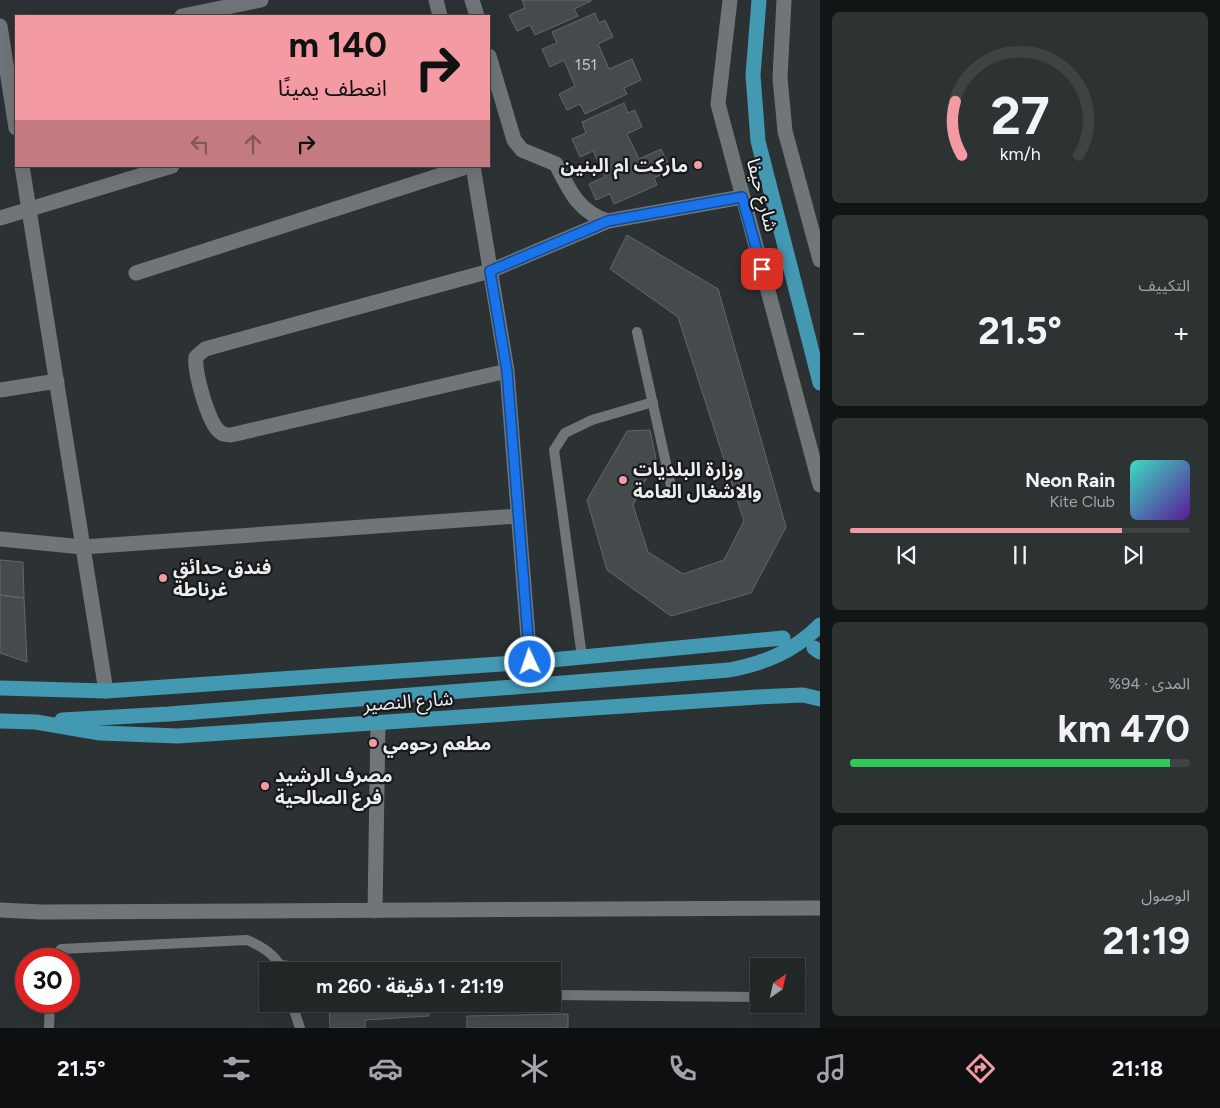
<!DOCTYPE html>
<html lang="ar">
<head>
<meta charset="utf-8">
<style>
  body { margin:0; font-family:Figtree,"Noto Sans Arabic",sans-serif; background:#2d3233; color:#f1f3f6; direction:rtl; height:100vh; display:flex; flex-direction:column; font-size:19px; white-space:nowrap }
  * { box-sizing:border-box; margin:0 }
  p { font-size:16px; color:#a2a5a7 }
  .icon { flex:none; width:28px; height:28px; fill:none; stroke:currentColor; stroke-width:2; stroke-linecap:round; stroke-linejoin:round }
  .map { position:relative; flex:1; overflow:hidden; direction:ltr }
  .sheet { display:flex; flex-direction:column; gap:12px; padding:12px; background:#121515; width:400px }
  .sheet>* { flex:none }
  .hud { position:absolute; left:15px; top:15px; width:475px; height:152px; border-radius:0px; box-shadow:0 5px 20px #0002,0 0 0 1px #3e4344; direction:rtl; background:#f49aa2; color:#111; overflow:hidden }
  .needle { width:32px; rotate:34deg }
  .tools { position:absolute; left:750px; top:958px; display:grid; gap:10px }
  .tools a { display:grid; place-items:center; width:55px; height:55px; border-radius:0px; background:#212627; box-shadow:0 5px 20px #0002,0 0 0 1px #3e4344; font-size:25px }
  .speed { position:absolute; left:15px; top:948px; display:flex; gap:10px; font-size:25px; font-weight:700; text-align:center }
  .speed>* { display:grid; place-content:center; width:65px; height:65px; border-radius:50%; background:#212627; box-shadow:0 5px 20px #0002,0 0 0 1px #3e4344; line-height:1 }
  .speed .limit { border:8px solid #d22; background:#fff; color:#111 }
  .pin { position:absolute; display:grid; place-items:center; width:42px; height:42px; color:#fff; margin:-21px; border-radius:10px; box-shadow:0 2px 8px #0006 }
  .me { position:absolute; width:55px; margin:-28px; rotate:357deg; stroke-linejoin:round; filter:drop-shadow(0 0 4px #0008) }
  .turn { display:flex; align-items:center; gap:18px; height:105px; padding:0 20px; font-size:22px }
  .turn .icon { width:65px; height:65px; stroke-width:2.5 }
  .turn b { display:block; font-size:35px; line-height:42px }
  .lanes { display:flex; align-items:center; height:48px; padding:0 20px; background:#0003; justify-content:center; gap:25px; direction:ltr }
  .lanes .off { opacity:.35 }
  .big { font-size:38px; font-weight:700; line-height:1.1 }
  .sheet .card { flex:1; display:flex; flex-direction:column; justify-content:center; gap:8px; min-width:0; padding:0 18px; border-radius:8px; background:#2d3233 }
  .sheet .dial { align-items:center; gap:0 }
  .dial svg { height:130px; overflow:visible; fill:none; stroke:#3e4344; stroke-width:7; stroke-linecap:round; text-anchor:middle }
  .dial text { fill:#f1f3f6; stroke:none }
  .song { display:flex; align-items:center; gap:15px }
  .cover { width:60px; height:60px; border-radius:8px; background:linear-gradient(135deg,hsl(170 70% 55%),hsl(270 70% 35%)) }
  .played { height:5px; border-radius:2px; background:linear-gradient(90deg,#f49aa2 80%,#3e4344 80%) }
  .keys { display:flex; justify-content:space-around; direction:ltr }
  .heat { display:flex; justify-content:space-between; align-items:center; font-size:28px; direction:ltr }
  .charge { height:8px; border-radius:4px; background:linear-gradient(90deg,#34c759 94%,#3e4344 0) }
  .trip { position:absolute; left:259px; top:962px; width:302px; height:50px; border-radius:0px; background:#212627; box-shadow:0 5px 20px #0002,0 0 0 1px #3e4344; font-weight:700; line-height:50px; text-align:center; direction:rtl }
  .tabs { display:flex; height:80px; justify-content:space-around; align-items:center; background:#0d0f10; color:#a2a5a7 }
  .tabs .icon { width:35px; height:35px }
  .tabs .on { color:#f49aa2 }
  .tabs b { font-size:22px; color:#f1f3f6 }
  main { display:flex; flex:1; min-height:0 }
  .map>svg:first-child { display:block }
</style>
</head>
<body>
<main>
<section class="sheet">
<div class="card dial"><svg viewBox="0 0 100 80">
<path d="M14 69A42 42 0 1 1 86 69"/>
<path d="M14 69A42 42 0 0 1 10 36" stroke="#f49aa2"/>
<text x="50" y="56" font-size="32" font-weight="700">27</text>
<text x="50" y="72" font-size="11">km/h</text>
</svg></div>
<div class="card"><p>التكييف</p>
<div class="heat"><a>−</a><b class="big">21.5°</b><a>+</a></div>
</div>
<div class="card">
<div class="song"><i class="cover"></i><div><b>Neon Rain</b><p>Kite Club</p></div></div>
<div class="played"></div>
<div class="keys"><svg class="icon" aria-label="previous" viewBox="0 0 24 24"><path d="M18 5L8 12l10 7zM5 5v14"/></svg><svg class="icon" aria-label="pause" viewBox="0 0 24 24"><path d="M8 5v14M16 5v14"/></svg><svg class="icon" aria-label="next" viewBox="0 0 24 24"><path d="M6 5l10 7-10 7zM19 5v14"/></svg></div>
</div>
<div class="card"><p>المدى · 94%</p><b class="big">470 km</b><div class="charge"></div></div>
<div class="card"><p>الوصول</p><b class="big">21:19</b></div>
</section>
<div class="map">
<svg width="820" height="1028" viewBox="0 0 820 1028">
  <rect width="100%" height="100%" fill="#2c3234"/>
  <!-- building -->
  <path fill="#454b4d" stroke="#61676a" d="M522,0H591V1L574,9L578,16L535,35L530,25L517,31L509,15L525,8Z
    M595,13L599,23L605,20L613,37L598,44L609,69L632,59L641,80L624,88L627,94L585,114L580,104L567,110L559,94L575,86L564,60L550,67L542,49L557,43L552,32Z
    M624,103L628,113L635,110L642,127L627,134L639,159L661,149L671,170L654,178L657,185L614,204L610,194L596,200L589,184L605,177L593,151L580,157L572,139L586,133L582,122Z
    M627,235L718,289L786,527L751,593L671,616L607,570L587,500L627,431L650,430L656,459L633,505L648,552L683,574L724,560L744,521L678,317L610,269Z
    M0,560L23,562L24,598L0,595Z
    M0,595L24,598L27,662L0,653Z
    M329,1004H428L429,1016L365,1020V1028H330Z
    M568,1014V1028H467V1016Z"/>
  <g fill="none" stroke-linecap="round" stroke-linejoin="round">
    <!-- lane -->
    <path stroke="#707678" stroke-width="10" d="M637,332L673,495
      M582,657L554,450L565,433L592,420L653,402
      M53,959L61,949L247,940C261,946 278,956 282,971
      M281,965L327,971
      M552,995L759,997
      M292,1004L300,1028
      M49,1028L50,1001"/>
    <!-- street -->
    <path stroke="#707678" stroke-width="15" d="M436,0L440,16
      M472,0L477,16
      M182,16L261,0
      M0,26L16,128
      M489,56L514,140L522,150L556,164C569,190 579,213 608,221
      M22,166L106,691
      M473,166L507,371L530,662
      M0,218L172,166
      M136,273L469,166
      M507,371L231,435C227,435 222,434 220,432C208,423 194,371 196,357L205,349L490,271L608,221L742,197
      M0,390L57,381
      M0,539L83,547L518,516
      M0,910L41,912L820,908
      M375,911L378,723"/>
    <!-- secondary -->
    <path stroke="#707678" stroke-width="15" d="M730,0L718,104L820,485
      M784,0L780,78L785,131L820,260"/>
    <!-- primary -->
    <path stroke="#4398b2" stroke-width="15" d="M759,0L753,75L758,141L820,383
      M814,648L820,652
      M0,688L106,691L530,662L783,638
      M62,720L169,714L729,670C765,663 793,652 820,625
      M0,721L36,722L100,733L178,736L758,697L803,695L820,699"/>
  </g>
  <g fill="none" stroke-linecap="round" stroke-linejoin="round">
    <!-- route casing -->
    <g stroke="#114b97" stroke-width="12">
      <path id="route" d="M530,662L507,371L490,271L608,221L742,197L762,269"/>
    </g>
    <!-- route -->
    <use href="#route" stroke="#1a73e8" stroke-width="9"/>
  </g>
  <!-- markers -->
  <g fill="#f49aa2" stroke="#17191a" stroke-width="2">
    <circle cx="698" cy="165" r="5"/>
    <circle cx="623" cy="480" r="5"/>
    <circle cx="163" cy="578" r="5"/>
    <circle cx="373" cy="743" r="5"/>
    <circle cx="265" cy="786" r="5"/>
  </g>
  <g text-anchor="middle" stroke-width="4.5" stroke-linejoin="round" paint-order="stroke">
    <!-- number labels -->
    <g font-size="16" fill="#c1c5c6">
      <text x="586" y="70">151</text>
    </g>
    <!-- poi labels -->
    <g font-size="19" font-weight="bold" fill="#eaeeef" stroke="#17191a" text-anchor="start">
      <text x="688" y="172" text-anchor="end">ماركت ام البنين</text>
      <text x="633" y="476">وزارة البلديات<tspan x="633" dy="22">والاشغال العامة</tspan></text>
      <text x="173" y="574">فندق حدائق<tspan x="173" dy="22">غرناطة</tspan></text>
      <text x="383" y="750">مطعم رحومي</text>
      <text x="275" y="782">مصرف الرشيد<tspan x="275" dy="22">فرع الصالحية</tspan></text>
    </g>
    <!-- street labels -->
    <g font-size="19" fill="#eaeeef" stroke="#17191a">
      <text transform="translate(763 195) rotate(75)" y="7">شارع حيفا</text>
      <text transform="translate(408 701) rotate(-4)" y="7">شارع النصیر</text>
    </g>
  </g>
</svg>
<div class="tools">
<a><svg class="needle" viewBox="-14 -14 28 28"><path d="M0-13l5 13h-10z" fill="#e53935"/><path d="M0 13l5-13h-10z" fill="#a2a5a7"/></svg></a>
</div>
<div class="speed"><div class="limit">30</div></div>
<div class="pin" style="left:762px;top:269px;background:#d93025"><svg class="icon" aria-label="arrive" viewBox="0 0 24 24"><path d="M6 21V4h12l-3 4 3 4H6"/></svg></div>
<svg class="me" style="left:530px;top:662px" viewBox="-20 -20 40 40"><circle r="17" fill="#1a73e8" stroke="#fff" stroke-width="3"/><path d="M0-11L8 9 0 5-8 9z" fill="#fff"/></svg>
<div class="trip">21:19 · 1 دقيقة · 260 m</div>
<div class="hud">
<div class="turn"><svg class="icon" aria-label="right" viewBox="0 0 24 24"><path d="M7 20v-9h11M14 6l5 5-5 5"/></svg><div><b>140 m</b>انعطف يمينًا</div></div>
<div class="lanes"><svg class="icon off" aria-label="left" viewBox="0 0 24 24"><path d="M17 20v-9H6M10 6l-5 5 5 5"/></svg><svg class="icon off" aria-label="ahead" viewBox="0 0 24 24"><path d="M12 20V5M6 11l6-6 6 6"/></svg><svg class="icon" aria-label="right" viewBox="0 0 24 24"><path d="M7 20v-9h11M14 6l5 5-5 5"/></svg></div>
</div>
</div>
</main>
<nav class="tabs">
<b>21:18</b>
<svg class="icon on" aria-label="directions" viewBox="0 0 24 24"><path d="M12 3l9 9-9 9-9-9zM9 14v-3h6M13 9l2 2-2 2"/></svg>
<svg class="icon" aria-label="music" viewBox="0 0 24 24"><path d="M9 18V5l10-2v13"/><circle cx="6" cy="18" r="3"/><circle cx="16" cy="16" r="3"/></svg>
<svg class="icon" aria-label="phone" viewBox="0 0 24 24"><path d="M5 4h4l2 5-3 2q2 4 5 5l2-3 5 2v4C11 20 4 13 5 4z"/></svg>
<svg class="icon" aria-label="climate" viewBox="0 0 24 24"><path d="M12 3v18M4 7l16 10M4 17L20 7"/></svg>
<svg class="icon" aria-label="car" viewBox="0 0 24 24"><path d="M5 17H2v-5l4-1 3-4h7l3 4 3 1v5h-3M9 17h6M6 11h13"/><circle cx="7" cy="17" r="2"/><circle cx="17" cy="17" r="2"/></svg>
<svg class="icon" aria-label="filters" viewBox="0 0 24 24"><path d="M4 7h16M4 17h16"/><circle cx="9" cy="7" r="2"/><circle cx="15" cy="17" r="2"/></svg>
<b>21.5°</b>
</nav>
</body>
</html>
